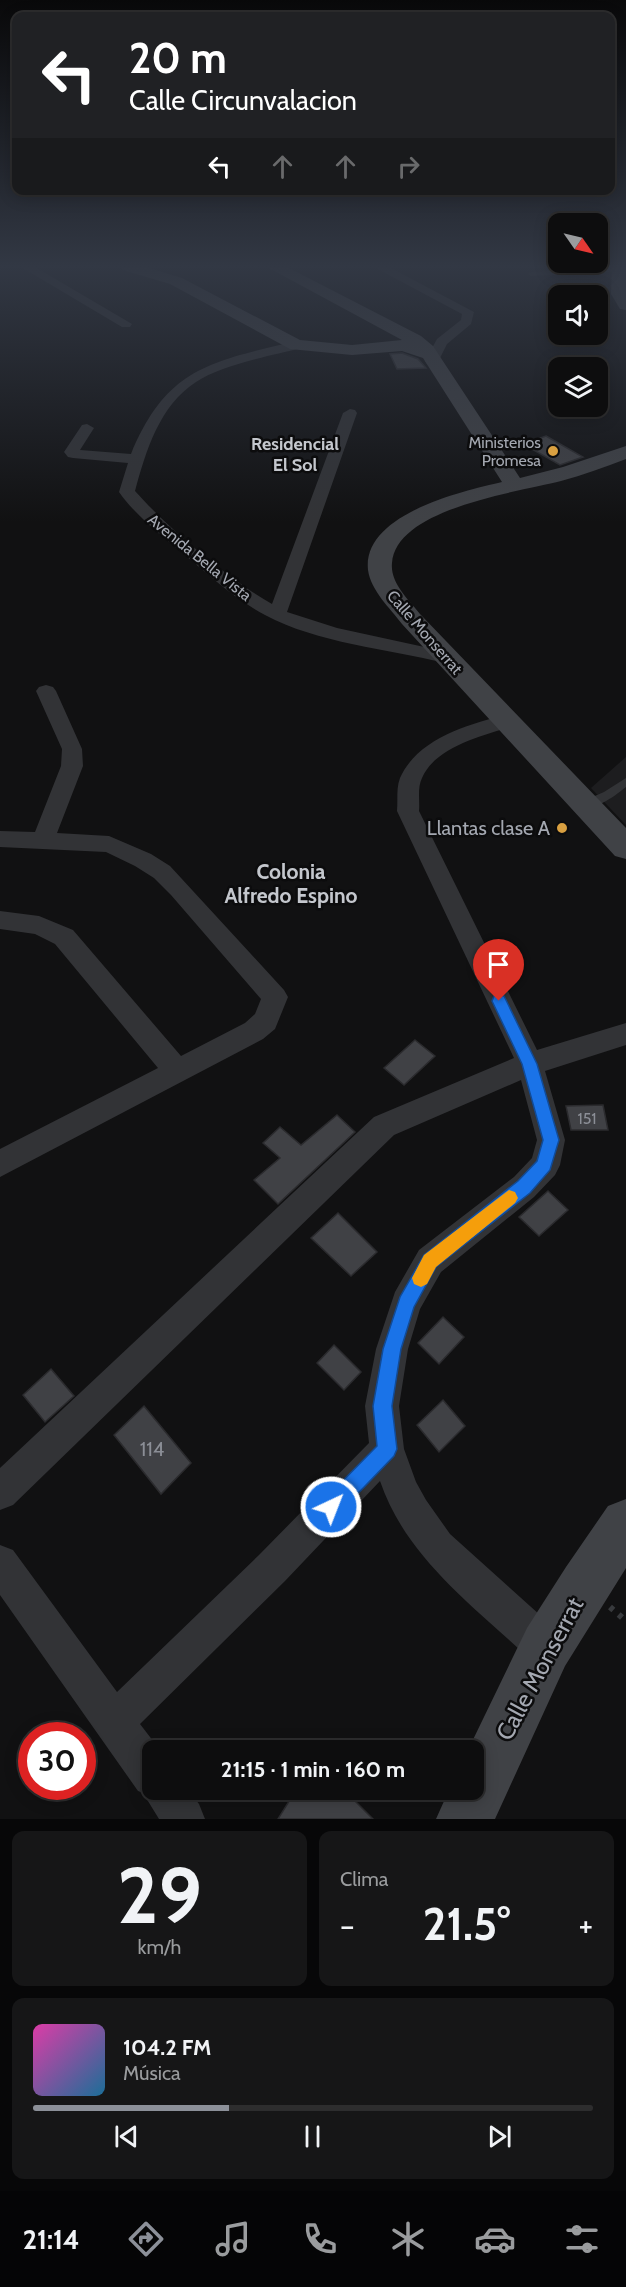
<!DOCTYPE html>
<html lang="es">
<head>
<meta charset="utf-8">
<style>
  body { margin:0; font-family:Cabin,sans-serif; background:#161617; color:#f1f3f6; height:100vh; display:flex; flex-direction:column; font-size:22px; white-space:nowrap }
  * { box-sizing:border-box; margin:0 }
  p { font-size:20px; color:#9a9c9e }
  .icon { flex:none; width:33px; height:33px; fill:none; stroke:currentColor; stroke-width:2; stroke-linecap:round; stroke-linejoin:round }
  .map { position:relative; height:1819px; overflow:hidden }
  .panel { display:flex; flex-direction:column; gap:12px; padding:12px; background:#070708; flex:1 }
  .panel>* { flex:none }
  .hud { position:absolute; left:12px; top:12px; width:603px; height:183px; border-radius:12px; box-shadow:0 3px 15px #0003,0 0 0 2px #2d2d2e; background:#202124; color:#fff; overflow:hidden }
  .needle { width:39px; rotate:124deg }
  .controls { position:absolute; left:548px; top:213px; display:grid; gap:12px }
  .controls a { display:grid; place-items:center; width:60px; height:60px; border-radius:12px; background:#0d0d0e; box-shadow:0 3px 15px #0003,0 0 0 2px #2d2d2e; font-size:30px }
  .speed { position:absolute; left:18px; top:1722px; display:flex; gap:12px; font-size:30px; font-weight:700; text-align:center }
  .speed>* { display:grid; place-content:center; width:78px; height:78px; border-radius:50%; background:#0d0d0e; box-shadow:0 3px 15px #0003,0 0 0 2px #2d2d2e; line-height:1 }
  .speed .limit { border:9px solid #d22; background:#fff; color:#111 }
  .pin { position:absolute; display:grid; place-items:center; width:51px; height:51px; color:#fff; margin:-62px -26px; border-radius:50% 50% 50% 0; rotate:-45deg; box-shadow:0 0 6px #0007 }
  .pin .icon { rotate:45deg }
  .me { position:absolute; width:66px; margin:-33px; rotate:43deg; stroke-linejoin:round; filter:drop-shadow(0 0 4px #0008) }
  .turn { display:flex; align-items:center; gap:21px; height:126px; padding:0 18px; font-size:27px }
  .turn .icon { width:78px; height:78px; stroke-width:2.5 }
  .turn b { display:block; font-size:42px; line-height:51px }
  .lanes { display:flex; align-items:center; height:57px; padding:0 18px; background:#0003; justify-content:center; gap:30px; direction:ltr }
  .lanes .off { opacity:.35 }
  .big { font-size:45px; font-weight:800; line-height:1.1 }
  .panel .card { flex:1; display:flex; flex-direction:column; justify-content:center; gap:9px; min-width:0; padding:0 21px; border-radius:12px; background:#161617 }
  .panel .dial { align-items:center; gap:0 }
  .dial b { font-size:78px; line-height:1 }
  .song { display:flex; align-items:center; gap:18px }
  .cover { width:72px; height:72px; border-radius:9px; background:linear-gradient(135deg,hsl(320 70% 55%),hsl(200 70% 35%)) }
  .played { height:6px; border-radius:3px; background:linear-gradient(90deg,#8c9099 35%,#2d2d2e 35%) }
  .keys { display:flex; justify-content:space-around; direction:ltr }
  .heat { display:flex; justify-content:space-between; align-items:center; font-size:33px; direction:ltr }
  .panel .tiles { flex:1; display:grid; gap:12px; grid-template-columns:1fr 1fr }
  .card:last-child { grid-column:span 2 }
  .trip { position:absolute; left:142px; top:1740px; width:342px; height:60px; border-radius:12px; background:#0d0d0e; box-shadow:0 3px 15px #0003,0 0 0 2px #2d2d2e; font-weight:800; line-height:60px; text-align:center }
  .menu { display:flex; height:96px; justify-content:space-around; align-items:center; background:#050506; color:#9a9c9e }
  .menu .icon { width:42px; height:42px }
  .menu .current { color:#8c9099 }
  .menu b { font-size:27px; color:#f1f3f6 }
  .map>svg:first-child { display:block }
</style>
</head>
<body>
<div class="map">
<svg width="626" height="1819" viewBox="0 0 626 1819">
  <rect width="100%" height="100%" fill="#111112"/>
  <!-- built -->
  <path fill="#1d1d1f" d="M626,757V825L591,788Z"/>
  <!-- building -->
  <path fill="#404145" stroke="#2b2b2e" stroke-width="1.5" d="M402,353L418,359L426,368L397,369L390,354Z
    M546,436L583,457L560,465L523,444Z
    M415,1040L435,1056L404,1085L384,1068Z
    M603,1105L608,1130H571L566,1106Z
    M337,1115L355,1132L278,1204L254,1180L280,1158L263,1143L280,1127L301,1145Z
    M548,1191L568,1210L539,1236L519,1217Z
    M338,1213L377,1252L351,1276L311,1238Z
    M443,1317L464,1337L439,1364L418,1343Z
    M334,1345L361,1372L344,1390L317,1363Z
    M51,1369L74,1396L45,1422L23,1395Z
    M443,1400L465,1426L439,1452L417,1425Z
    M144,1406L191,1463L161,1494L114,1435Z
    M296,1790H344L373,1819H278Z"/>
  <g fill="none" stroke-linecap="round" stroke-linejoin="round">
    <!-- path -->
    <path stroke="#383a3d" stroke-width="6" stroke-dasharray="4.5 7" stroke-linecap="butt" d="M610,1607L626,1621"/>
    <!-- lane -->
    <path fill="#323336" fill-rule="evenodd" d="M619,268L621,271L531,276L528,274L531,272Z
      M626,778V787C615,796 596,810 581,808L580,805L581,802L604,792Z"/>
    <!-- street -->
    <path fill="#323336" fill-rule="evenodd" d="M21,267H35L132,324L130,327H122Z
      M374,267H389L474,312L471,324L447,344L437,364H427L425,361L437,339L461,320L462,314Z
      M296,341L301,342L302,345L301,348C270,356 221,365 196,382C159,406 146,451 135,491C169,529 228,579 272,604L343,413L350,409L355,410L357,413L287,612L337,628L452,653L455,657L452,661L445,663C388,649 317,643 265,615C235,599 210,576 185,555C162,536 136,516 119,492L128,463L73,458L68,457L64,452L82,425L87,424L94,428L80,450L131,454C167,367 211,362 296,341Z
      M46,685L53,687L56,691L82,749L83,766L57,833L109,836L151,854L170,866L284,990L288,997L275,1029L263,1039L0,1177V1149L158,1068L55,944L35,934L0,929V911L39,916L73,930L181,1056L245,1023L255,1014L261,999L171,895L154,878L135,866L106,852L0,847V831L35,832L61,766L62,749L36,691L39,687Z
      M507,714L514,716L517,721L514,726C484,735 436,746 422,778C417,788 420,801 419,811L537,1050L626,1023V1045L545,1071L565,1140L560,1165L555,1175L534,1197L441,1272L420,1309L408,1349L399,1406L404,1449L416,1482L426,1500L450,1534L560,1633L565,1647L560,1661L546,1666L532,1661C475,1607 406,1558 380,1481L285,1581L140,1724L160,1750H153V1790H188L199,1804L205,1819H159L143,1793L138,1791L0,1595V1545L13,1550L117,1692L259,1555L369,1443L365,1406L376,1349L395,1292L419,1250L514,1177L532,1158L537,1140L521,1080L394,1135L13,1505L0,1510V1468L374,1117L514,1058L397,811C398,800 396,788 400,778C418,738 468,725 507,714Z"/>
    <!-- secondary -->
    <path fill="#404246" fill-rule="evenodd" d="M121,267H146L182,278L300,340L352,345L402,340L267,267H287L421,336L433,346L520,478L563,467L626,446V459C605,467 583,475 561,481C519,492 396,508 392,563C390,583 408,599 420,614L626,828V859L615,856L402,624C390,608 371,591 368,570C362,514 463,491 502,482L423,358L402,351L352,355L290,349L170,284L123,270Z
      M612,267H626V310L620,309L611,294Z
      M626,1499V1568L565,1666L495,1819H436L449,1790H474V1750H468L527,1628L566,1567L608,1506Z"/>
  </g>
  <!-- sky -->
  <linearGradient id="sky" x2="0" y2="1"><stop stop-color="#09090a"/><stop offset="0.51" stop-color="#323844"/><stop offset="1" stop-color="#323844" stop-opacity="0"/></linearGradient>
  <rect width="626" height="522" fill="url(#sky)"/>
  <!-- route -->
  <path fill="#1a73e8" stroke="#114b97" stroke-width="1.5" d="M499,995L504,996L537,1064L559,1140L550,1170L530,1193L436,1267L414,1307L401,1349L392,1406L397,1449L394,1456L338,1514L331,1517L324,1514L321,1507L324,1500L377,1446L373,1406L383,1349L400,1297L424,1255L518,1181L537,1161L543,1140L522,1064L492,1001L494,996Z"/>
  <!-- slow -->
  <path fill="#f59e0b" d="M509,1190L515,1192L518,1198L515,1203L436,1267L427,1284L421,1287L414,1284L412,1278L424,1255Z"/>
  <!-- markers -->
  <g fill="#d9a041" stroke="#0c0c0d" stroke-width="2">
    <circle cx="553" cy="451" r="6"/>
    <circle cx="562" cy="828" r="6"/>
  </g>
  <g text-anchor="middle" stroke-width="5" stroke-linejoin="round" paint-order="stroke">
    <!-- far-poi labels -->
    <g font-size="16" fill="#a4a8b1" stroke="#0c0c0d" text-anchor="end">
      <text x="541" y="448">Ministerios<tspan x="541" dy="18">Promesa</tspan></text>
    </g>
    <!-- far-street labels -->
    <g font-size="16" fill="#a4a8b1" stroke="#0c0c0d">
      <text transform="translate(200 557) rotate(39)" y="6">Avenida Bella Vista</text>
      <text transform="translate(425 632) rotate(49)" y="6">Calle Monserrat</text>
    </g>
    <!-- number labels -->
    <g font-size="16" fill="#8b8e96">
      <text x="587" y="1124">151</text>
    </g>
    <!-- far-neighbourhood labels -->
    <g font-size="18" font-weight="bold" fill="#c4c7cd" stroke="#0c0c0d">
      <text x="295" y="450">Residencial<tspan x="295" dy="21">El Sol</tspan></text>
    </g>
    <!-- poi labels -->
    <g font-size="20" fill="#a4a8b1" stroke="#0c0c0d" text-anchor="end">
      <text x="550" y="835">Llantas clase A</text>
    </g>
    <!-- near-number labels -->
    <g font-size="20" fill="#8b8e96">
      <text x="152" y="1456">114</text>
    </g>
    <!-- neighbourhood labels -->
    <g font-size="21" font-weight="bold" fill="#c4c7cd" stroke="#0c0c0d">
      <text x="291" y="879">Colonia<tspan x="291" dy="24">Alfredo Espino</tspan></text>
    </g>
    <!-- near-street labels -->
    <g font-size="24" fill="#a4a8b1" stroke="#0c0c0d">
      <text transform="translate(540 1669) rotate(-62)" y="8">Calle Monserrat</text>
    </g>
  </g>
</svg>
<div class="controls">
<a><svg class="needle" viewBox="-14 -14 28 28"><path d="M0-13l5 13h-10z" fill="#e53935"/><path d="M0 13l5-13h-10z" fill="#9a9c9e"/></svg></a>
<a><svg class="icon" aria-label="sound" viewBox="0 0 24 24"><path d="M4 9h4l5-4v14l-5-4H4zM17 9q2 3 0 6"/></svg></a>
<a><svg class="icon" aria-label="layers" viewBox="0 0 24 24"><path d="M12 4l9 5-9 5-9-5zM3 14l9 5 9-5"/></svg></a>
</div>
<div class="speed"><div class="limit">30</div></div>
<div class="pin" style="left:499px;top:1001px;background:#d93025"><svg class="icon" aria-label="arrive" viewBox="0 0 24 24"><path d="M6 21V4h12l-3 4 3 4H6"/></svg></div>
<svg class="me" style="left:331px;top:1507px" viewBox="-20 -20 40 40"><circle r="17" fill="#1a73e8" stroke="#fff" stroke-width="3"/><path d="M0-11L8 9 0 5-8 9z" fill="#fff"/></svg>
<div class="trip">21:15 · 1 min · 160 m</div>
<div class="hud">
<div class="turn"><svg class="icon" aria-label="left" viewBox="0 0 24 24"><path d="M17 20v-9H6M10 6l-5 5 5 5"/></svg><div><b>20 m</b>Calle Circunvalacion</div></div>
<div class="lanes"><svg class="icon" aria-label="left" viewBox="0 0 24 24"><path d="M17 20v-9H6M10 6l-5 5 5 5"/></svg><svg class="icon off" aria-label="ahead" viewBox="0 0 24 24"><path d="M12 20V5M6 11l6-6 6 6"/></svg><svg class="icon off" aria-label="ahead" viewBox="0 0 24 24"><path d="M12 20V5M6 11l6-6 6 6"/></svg><svg class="icon off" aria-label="right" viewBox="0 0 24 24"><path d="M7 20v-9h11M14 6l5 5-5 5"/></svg></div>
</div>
</div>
<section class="panel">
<div class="tiles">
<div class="card dial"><b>29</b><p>km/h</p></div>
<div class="card"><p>Clima</p>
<div class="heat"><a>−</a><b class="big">21.5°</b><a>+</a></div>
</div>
<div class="card">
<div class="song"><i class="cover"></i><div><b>104.2 FM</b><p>Música</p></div></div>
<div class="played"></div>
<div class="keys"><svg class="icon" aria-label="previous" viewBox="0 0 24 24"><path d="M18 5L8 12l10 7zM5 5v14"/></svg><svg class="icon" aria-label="pause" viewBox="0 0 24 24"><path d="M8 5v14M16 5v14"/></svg><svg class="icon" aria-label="next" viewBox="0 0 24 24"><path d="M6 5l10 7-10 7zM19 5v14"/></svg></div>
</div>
</div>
</section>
<nav class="menu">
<b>21:14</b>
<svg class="icon current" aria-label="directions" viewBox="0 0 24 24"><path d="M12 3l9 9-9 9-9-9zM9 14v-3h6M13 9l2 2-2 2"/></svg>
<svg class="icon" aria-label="music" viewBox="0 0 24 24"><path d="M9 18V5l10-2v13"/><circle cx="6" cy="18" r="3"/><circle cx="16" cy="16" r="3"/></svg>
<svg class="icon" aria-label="phone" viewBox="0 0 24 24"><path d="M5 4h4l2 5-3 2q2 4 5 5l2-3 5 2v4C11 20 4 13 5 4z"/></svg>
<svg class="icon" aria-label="climate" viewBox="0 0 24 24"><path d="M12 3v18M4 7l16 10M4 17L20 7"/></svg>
<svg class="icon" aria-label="car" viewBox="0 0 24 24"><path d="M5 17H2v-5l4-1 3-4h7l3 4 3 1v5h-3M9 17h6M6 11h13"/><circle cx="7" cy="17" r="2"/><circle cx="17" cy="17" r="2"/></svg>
<svg class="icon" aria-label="filters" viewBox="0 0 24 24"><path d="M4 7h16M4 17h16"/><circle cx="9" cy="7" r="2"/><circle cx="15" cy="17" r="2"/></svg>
</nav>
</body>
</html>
